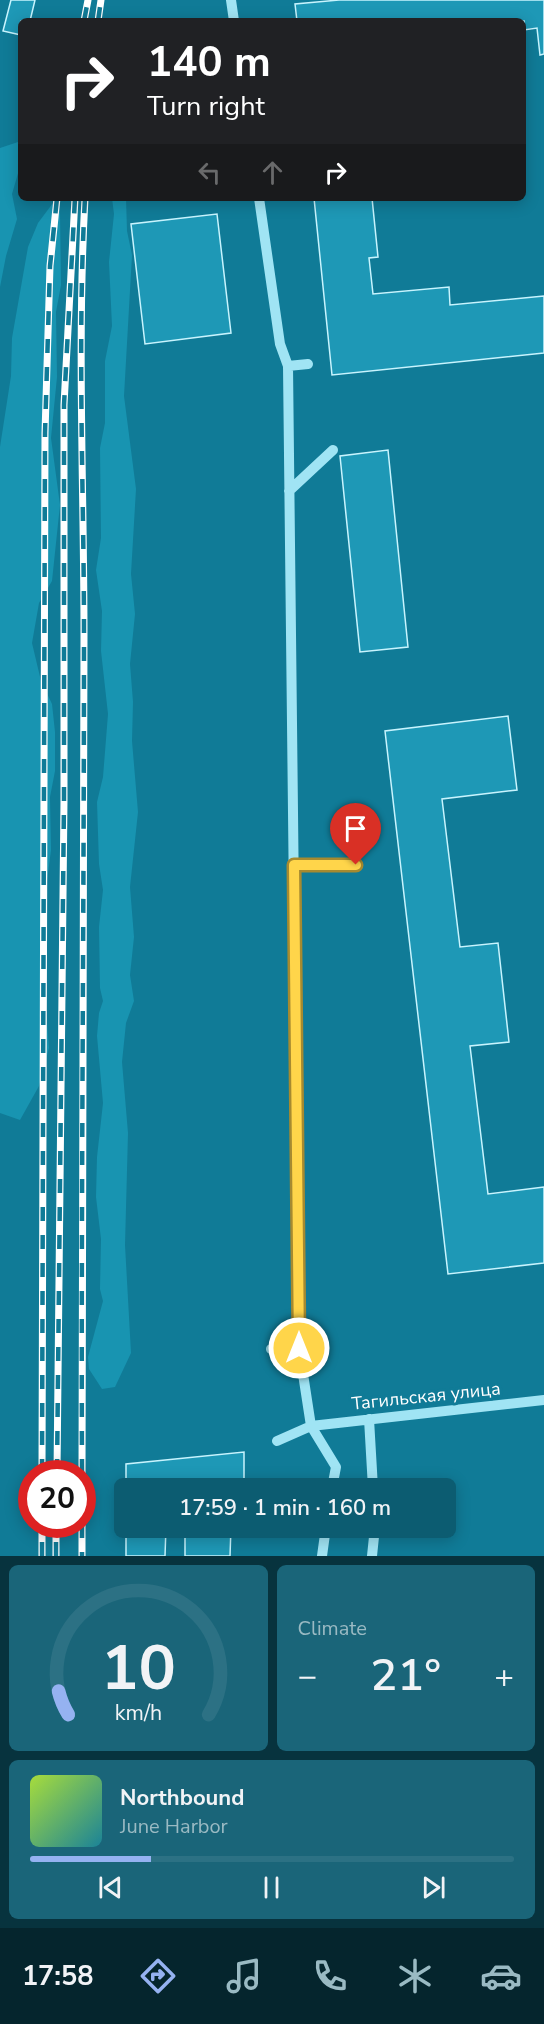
<!DOCTYPE html>
<html lang="en">
<head>
<meta charset="utf-8">
<style>
  body { margin:0; font-family:"Nunito Sans",sans-serif; background:#1a6579; color:#f1f3f6; height:100vh; display:flex; flex-direction:column; font-size:22px; white-space:nowrap }
  * { box-sizing:border-box; margin:0 }
  p { font-size:20px; color:#9abac3 }
  .icon { flex:none; width:33px; height:33px; fill:none; stroke:currentColor; stroke-width:2; stroke-linecap:round; stroke-linejoin:round }
  .map { position:relative; height:1556px; overflow:hidden }
  .panel { display:flex; flex-direction:column; gap:9px; padding:9px; background:#07333e; flex:1 }
  .panel>* { flex:none }
  .banner { position:absolute; left:18px; top:18px; width:508px; height:183px; border-radius:9px; box-shadow:0 3px 15px #0003; background:#202124; color:#fff; overflow:hidden }
  .speed { position:absolute; left:18px; top:1460px; display:flex; gap:12px; font-size:30px; font-weight:700; text-align:center }
  .speed>* { display:grid; place-content:center; width:78px; height:78px; border-radius:50%; background:#0c5c71; box-shadow:0 3px 15px #0003; line-height:1 }
  .speed .limit { border:9px solid #d22; background:#fff; color:#111 }
  .pin { position:absolute; display:grid; place-items:center; width:51px; height:51px; color:#fff; margin:-62px -26px; border-radius:50% 50% 50% 0; rotate:-45deg; box-shadow:0 0 6px #0007 }
  .pin .icon { rotate:45deg }
  .me { position:absolute; width:66px; margin:-33px; rotate:0deg; stroke-linejoin:round; filter:drop-shadow(0 0 4px #0008) }
  .turn { display:flex; align-items:center; gap:21px; height:126px; padding:0 30px; font-size:27px }
  .turn .icon { width:78px; height:78px; stroke-width:2.5 }
  .turn b { display:block; font-size:42px; line-height:51px }
  .lanes { display:flex; align-items:center; height:57px; padding:0 30px; background:#0003; justify-content:center; gap:30px; direction:ltr }
  .lanes .off { opacity:.35 }
  .big { font-size:45px; font-weight:600; line-height:1.1 }
  .panel .card { flex:1; display:flex; flex-direction:column; justify-content:center; gap:9px; min-width:0; padding:0 21px; border-radius:9px; background:#1a6579 }
  .panel .dial { align-items:center; gap:0 }
  .dial svg { height:156px; overflow:visible; fill:none; stroke:#2c7184; stroke-width:7; stroke-linecap:round; text-anchor:middle }
  .dial text { fill:#f1f3f6; stroke:none }
  .song { display:flex; align-items:center; gap:18px }
  .cover { width:72px; height:72px; border-radius:9px; background:linear-gradient(135deg,hsl(80 70% 55%),hsl(190 70% 35%)) }
  .played { height:6px; border-radius:3px; background:linear-gradient(90deg,#95b2f1 25%,#2c7184 25%) }
  .keys { display:flex; justify-content:space-around; direction:ltr }
  .heat { display:flex; justify-content:space-between; align-items:center; font-size:33px; direction:ltr }
  .panel .tiles { flex:1; display:grid; gap:9px; grid-template-columns:1fr 1fr }
  .card:last-child { grid-column:span 2 }
  .trip { position:absolute; left:114px; top:1478px; width:342px; height:60px; border-radius:9px; background:#0c5c71; box-shadow:0 3px 15px #0003; font-weight:600; line-height:60px; text-align:center }
  .menu { display:flex; height:96px; justify-content:space-around; align-items:center; background:#05252d; color:#9abac3 }
  .menu .icon { width:42px; height:42px }
  .menu .on { color:#95b2f1 }
  .menu b { font-size:27px; color:#f1f3f6 }
  .map>svg:first-child { display:block }
</style>
</head>
<body>
<div class="map">
<svg width="544" height="1556" viewBox="0 0 544 1556">
  <rect width="100%" height="100%" fill="#107b97"/>
  <!-- green -->
  <path fill="#1894b1" d="M21,141V163L12,194L17,219L6,256L0,287V148Z
    M112,198H126L127,231L132,255L124,396L136,489L131,574L135,614L130,664L133,702L132,741L138,812L130,887L134,937L130,975L134,1001L126,1023L122,1062L128,1133L125,1245L131,1353L115,1387L102,1389L89,1369L88,1357L103,1301L100,1289L101,1239L96,1197L97,1157L103,1103L97,1036L99,1013L103,1001L100,988L99,927L103,890L99,864L97,802L103,777L108,714L101,651L102,611L96,570L101,538L100,448L105,423V361L112,326L109,262L114,214Z
    M53,203L60,213L61,285L56,312L57,377L51,438L60,505L52,581L39,603L32,643L41,681L52,704L55,732V771L50,797L51,850L46,889L43,973L49,1048L39,1086L20,1120L0,1113V447L11,376L12,338L28,247L38,223Z"/>
  <!-- building -->
  <path fill="#1e98b6" stroke="#c8f4fe" stroke-width="1.5" d="M11,0H35L30,21H21V35L3,31Z
    M339,0H544V54L540,55L537,28L524,30V21H297L295,4Z
    M314,198H372L378,257L369,258L373,294L449,287L450,305L544,296V353L332,375Z
    M217,214L231,333L145,344L131,224Z
    M388,450L408,647L360,652L340,456Z
    M508,716L517,790L442,799L460,947L498,943L509,1042L470,1046L488,1194L544,1187V1263L448,1274L385,731Z
    M244,1452V1480L166,1486V1488H126V1464Z
    M126,1527H166L165,1556H126Z
    M185,1527H231L230,1556H185Z"/>
  <g fill="none" stroke-linecap="round" stroke-linejoin="round">
    <!-- minor -->
    <path stroke="#a0e4f4" stroke-width="10" d="M231,0L234,21
      M259,198L280,344L288,366L299,1348L311,1426L336,1467L332,1488
      M288,366L308,364
      M289,491L333,450
      M294,865H356
      M271,1349L299,1348
      M369,1419L373,1488
      M277,1441L311,1426L544,1400
      M322,1556L326,1527
      M372,1556L375,1527"/>
    <!-- rail casing -->
    <g stroke="#fff" stroke-width="7">
      <path id="rail" d="M84,21L88,0
        M98,21L101,0
        M42,1473L45,433L50,266L57,198
        M57,1473L64,800V405L75,198
        M82,1473C81,1193 84,913 84,634C84,489 77,343 85,198
        M82,1524V1556
        M42,1556V1524
        M56,1556V1524"/>
    </g>
    <!-- rail -->
    <use href="#rail" stroke="#107b97" stroke-width="4.5" stroke-dasharray="14" stroke-linecap="butt"/>
  </g>
  <g fill="none" stroke-linecap="round" stroke-linejoin="round">
    <!-- route casing -->
    <g stroke="#a68a30" stroke-width="15">
      <path id="route" d="M299,1348L294,865H356"/>
    </g>
    <!-- route -->
    <use href="#route" stroke="#ffd54a" stroke-width="10"/>
  </g>
  <g text-anchor="middle" stroke-width="6" stroke-linejoin="round" paint-order="stroke">
    <!-- street labels -->
    <g font-size="18" fill="#fff" stroke="#107b97">
      <text transform="translate(426 1396) rotate(-6)" y="6">Тагильская улица</text>
    </g>
  </g>
</svg>
<div class="speed"><div class="limit">20</div></div>
<div class="pin" style="left:356px;top:865px;background:#d93025"><svg class="icon" aria-label="arrive" viewBox="0 0 24 24"><path d="M6 21V4h12l-3 4 3 4H6"/></svg></div>
<svg class="me" style="left:299px;top:1348px" viewBox="-20 -20 40 40"><circle r="17" fill="#ffd54a" stroke="#fff" stroke-width="3"/><path d="M0-11L8 9 0 5-8 9z" fill="#fff"/></svg>
<div class="trip">17:59 · 1 min · 160 m</div>
<div class="banner">
<div class="turn"><svg class="icon" aria-label="right" viewBox="0 0 24 24"><path d="M7 20v-9h11M14 6l5 5-5 5"/></svg><div><b>140 m</b>Turn right</div></div>
<div class="lanes"><svg class="icon off" aria-label="left" viewBox="0 0 24 24"><path d="M17 20v-9H6M10 6l-5 5 5 5"/></svg><svg class="icon off" aria-label="ahead" viewBox="0 0 24 24"><path d="M12 20V5M6 11l6-6 6 6"/></svg><svg class="icon" aria-label="right" viewBox="0 0 24 24"><path d="M7 20v-9h11M14 6l5 5-5 5"/></svg></div>
</div>
</div>
<section class="panel">
<div class="tiles">
<div class="card dial"><svg viewBox="0 0 100 80">
<path d="M14 69A42 42 0 1 1 86 69"/>
<path d="M14 69A42 42 0 0 1 9 57" stroke="#95b2f1"/>
<text x="50" y="56" font-size="32" font-weight="700">10</text>
<text x="50" y="72" font-size="11">km/h</text>
</svg></div>
<div class="card"><p>Climate</p>
<div class="heat"><a>−</a><b class="big">21°</b><a>+</a></div>
</div>
<div class="card">
<div class="song"><i class="cover"></i><div><b>Northbound</b><p>June Harbor</p></div></div>
<div class="played"></div>
<div class="keys"><svg class="icon" aria-label="previous" viewBox="0 0 24 24"><path d="M18 5L8 12l10 7zM5 5v14"/></svg><svg class="icon" aria-label="pause" viewBox="0 0 24 24"><path d="M8 5v14M16 5v14"/></svg><svg class="icon" aria-label="next" viewBox="0 0 24 24"><path d="M6 5l10 7-10 7zM19 5v14"/></svg></div>
</div>
</div>
</section>
<nav class="menu">
<b>17:58</b>
<svg class="icon on" aria-label="directions" viewBox="0 0 24 24"><path d="M12 3l9 9-9 9-9-9zM9 14v-3h6M13 9l2 2-2 2"/></svg>
<svg class="icon" aria-label="music" viewBox="0 0 24 24"><path d="M9 18V5l10-2v13"/><circle cx="6" cy="18" r="3"/><circle cx="16" cy="16" r="3"/></svg>
<svg class="icon" aria-label="phone" viewBox="0 0 24 24"><path d="M5 4h4l2 5-3 2q2 4 5 5l2-3 5 2v4C11 20 4 13 5 4z"/></svg>
<svg class="icon" aria-label="climate" viewBox="0 0 24 24"><path d="M12 3v18M4 7l16 10M4 17L20 7"/></svg>
<svg class="icon" aria-label="car" viewBox="0 0 24 24"><path d="M5 17H2v-5l4-1 3-4h7l3 4 3 1v5h-3M9 17h6M6 11h13"/><circle cx="7" cy="17" r="2"/><circle cx="17" cy="17" r="2"/></svg>
</nav>
</body>
</html>
